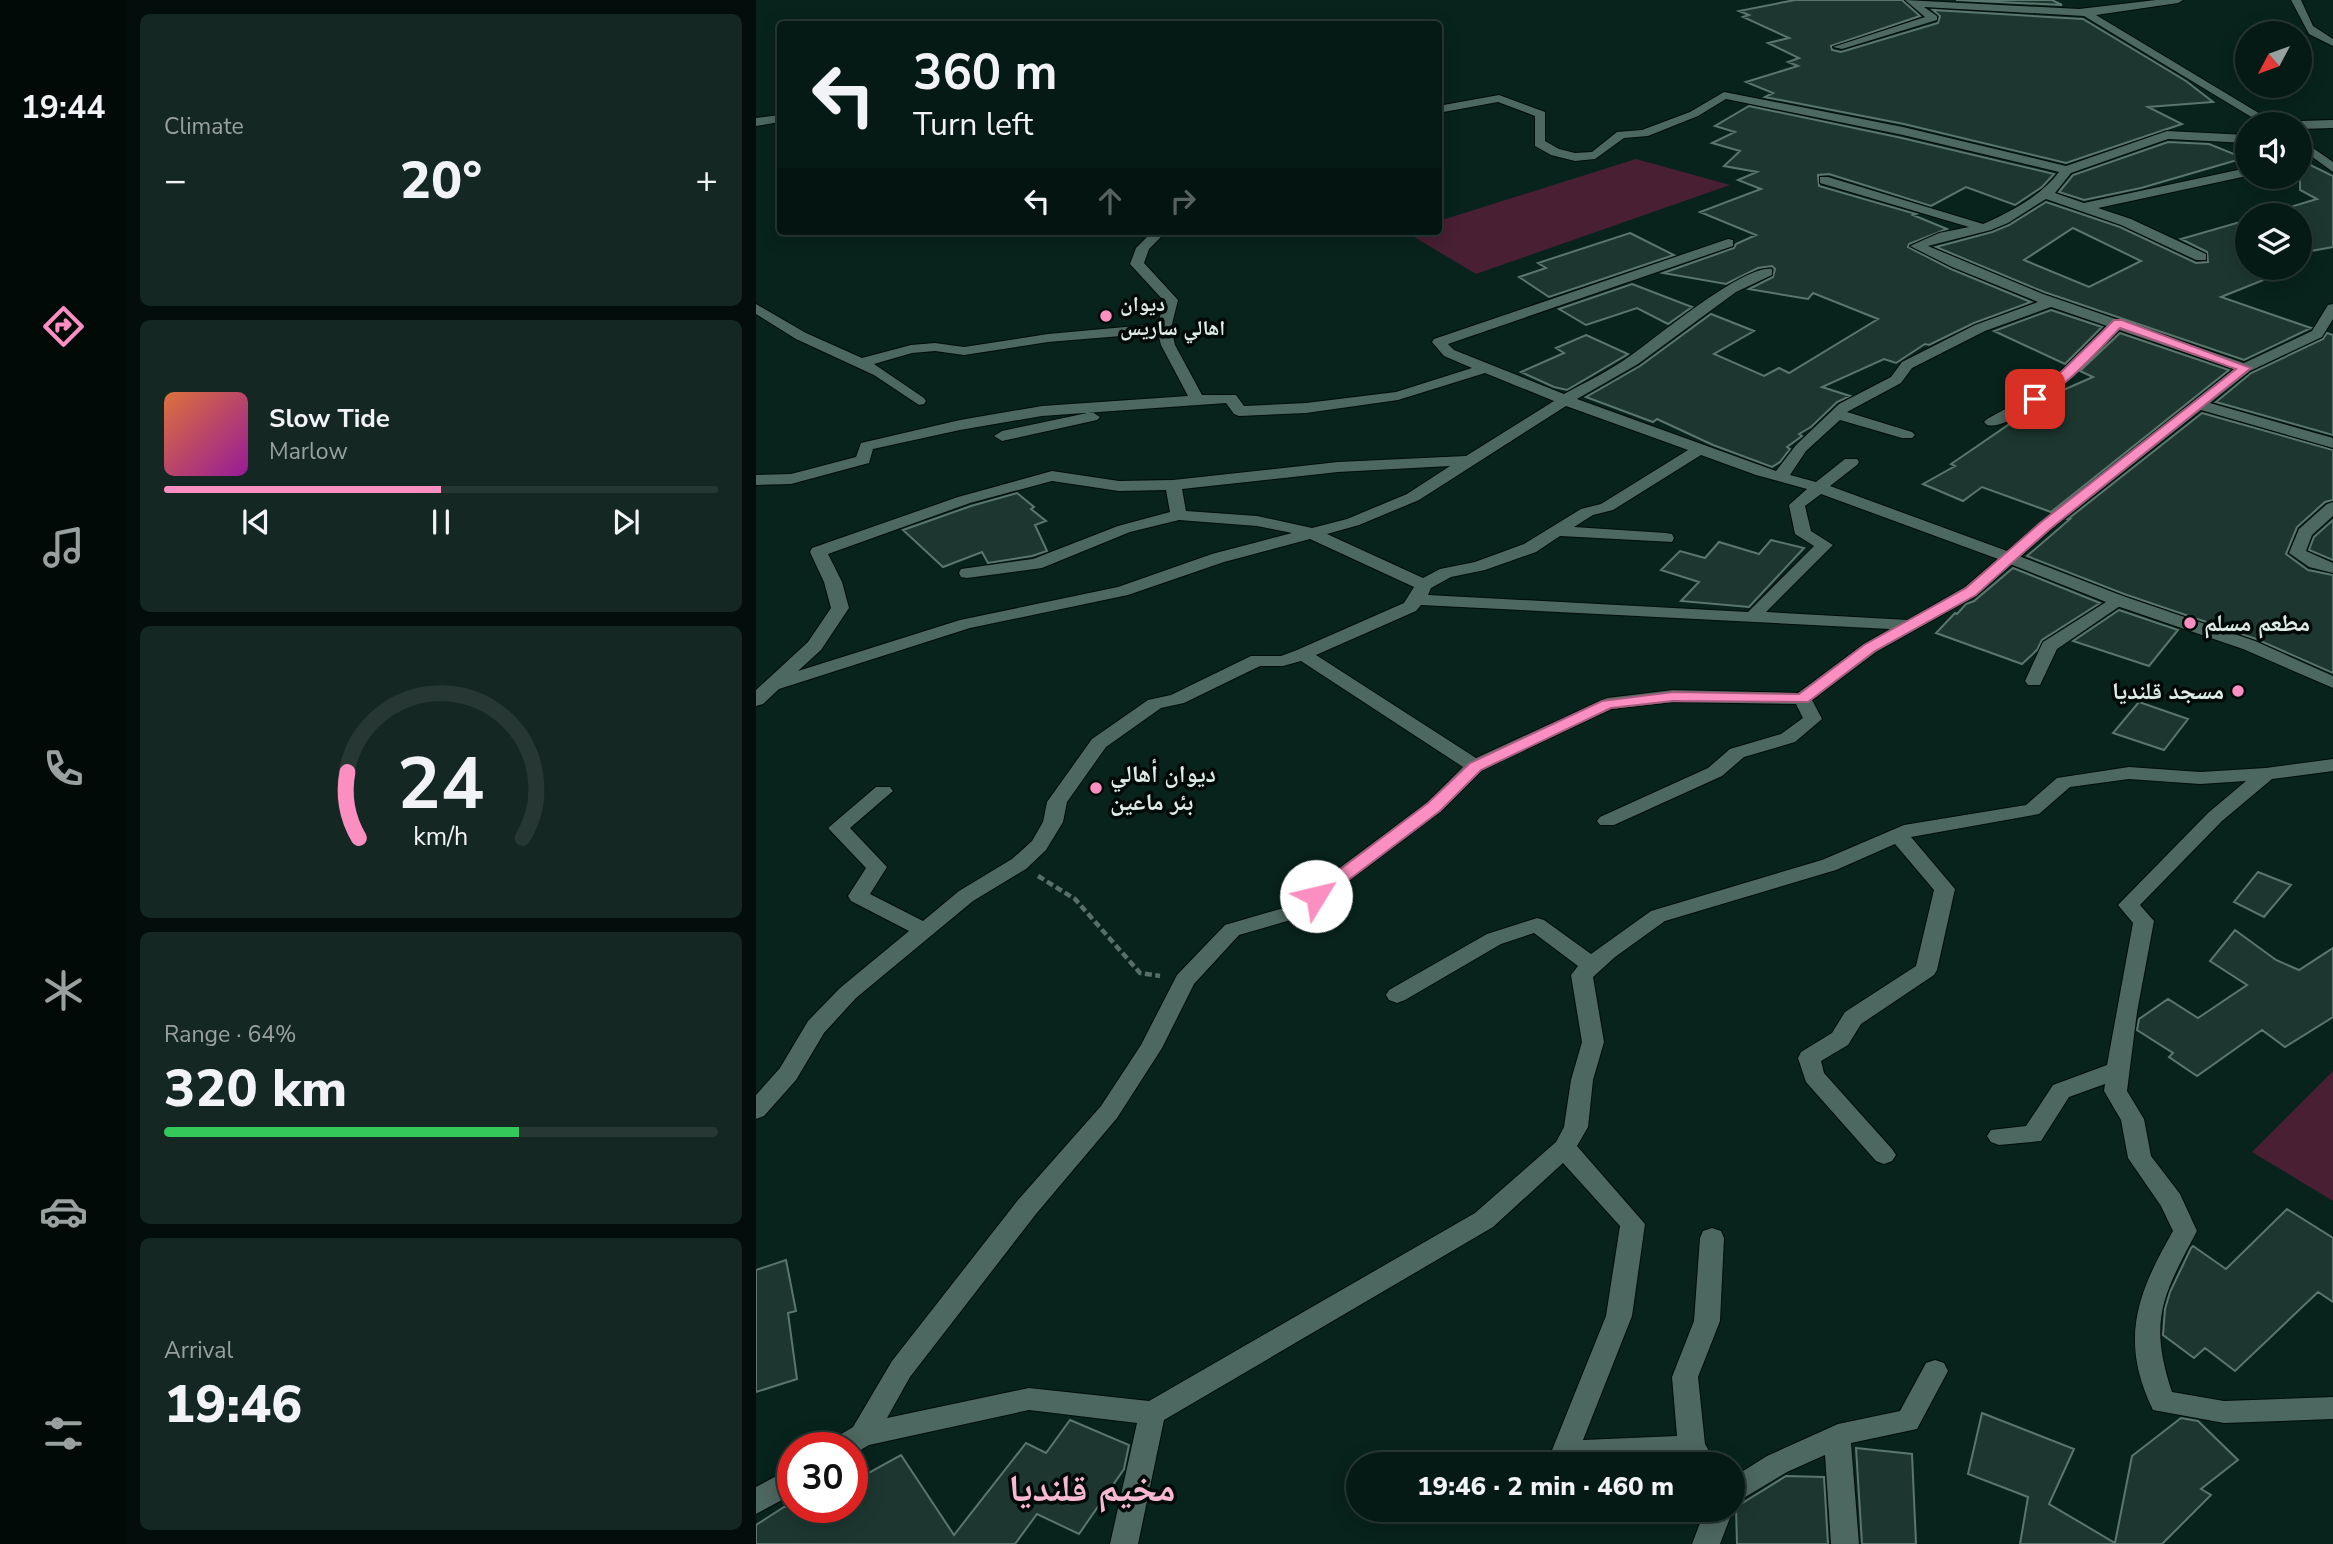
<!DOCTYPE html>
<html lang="en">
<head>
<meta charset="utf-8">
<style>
  body { margin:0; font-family:"Nunito Sans","Noto Naskh Arabic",sans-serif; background:#142722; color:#f1f3f6; height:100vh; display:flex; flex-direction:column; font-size:26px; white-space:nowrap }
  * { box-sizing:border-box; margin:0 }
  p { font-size:23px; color:#98a1a0 }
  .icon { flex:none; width:38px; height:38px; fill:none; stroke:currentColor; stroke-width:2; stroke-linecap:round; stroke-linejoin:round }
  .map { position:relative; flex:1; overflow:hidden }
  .drawer { display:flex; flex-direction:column; gap:14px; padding:14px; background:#030e0c; width:630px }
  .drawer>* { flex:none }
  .hud { position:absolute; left:21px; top:21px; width:665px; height:214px; border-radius:7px; box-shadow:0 4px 18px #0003,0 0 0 2px #273834; background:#061a15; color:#f1f3f6; overflow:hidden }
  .needle { width:46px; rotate:229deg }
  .fabs { position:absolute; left:1479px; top:21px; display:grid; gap:14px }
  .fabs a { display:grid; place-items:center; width:77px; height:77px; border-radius:50%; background:#061a15; box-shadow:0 4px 18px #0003,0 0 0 2px #273834; font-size:35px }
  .speed { position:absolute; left:21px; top:1432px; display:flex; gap:14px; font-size:35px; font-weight:700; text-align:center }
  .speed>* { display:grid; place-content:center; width:91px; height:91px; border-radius:50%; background:#061a15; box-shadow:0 4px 18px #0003,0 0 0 2px #273834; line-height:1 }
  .speed .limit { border:10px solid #d22; background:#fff; color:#111 }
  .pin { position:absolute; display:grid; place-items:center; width:60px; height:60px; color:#fff; margin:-30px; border-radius:14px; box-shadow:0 4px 10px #0006 }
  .me { position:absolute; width:77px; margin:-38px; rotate:54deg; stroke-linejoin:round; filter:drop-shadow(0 0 5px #0008) }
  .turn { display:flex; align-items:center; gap:24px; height:147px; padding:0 21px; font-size:32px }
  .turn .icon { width:91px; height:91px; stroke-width:2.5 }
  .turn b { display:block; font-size:49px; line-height:60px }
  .lanes { display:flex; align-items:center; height:66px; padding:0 21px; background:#0003; justify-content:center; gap:35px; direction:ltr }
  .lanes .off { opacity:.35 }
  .big { font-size:52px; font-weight:800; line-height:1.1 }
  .drawer .tile { flex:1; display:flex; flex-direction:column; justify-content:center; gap:10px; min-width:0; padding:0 24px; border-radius:10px; background:#142722 }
  .drawer .dial { align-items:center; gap:0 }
  .dial svg { height:182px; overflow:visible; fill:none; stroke:#273834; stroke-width:7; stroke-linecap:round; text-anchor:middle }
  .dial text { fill:#f1f3f6; stroke:none }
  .song { display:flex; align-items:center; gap:21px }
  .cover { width:84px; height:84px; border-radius:10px; background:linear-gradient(135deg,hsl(20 70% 55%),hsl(300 70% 35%)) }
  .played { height:7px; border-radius:4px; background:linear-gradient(90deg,#fc8fc2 50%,#273834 50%) }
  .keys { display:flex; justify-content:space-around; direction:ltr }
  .heat { display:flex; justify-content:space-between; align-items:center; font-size:38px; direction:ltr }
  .charge { height:10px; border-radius:5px; background:linear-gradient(90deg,#34c759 64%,#273834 0) }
  .trip { position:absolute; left:590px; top:1452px; width:399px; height:70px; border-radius:35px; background:#061a15; box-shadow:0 4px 18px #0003,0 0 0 2px #273834; font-weight:800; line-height:70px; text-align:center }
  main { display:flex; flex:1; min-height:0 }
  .tabs { display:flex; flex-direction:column; width:126px; justify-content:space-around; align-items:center; background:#020a08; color:#98a1a0 }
  .tabs .icon { width:49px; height:49px }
  .tabs .current { color:#fc8fc2 }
  .tabs b { font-size:32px; color:#f1f3f6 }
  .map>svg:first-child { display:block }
</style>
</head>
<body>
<main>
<nav class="tabs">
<b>19:44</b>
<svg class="icon current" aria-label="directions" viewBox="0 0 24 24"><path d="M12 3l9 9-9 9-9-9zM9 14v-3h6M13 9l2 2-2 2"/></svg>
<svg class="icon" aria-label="music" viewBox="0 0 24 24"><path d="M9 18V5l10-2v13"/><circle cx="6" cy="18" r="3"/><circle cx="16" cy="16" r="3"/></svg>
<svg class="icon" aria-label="phone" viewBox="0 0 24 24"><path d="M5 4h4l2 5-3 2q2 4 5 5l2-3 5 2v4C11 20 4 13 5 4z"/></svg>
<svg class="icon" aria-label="climate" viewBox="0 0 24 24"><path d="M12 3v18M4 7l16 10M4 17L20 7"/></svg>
<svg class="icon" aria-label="car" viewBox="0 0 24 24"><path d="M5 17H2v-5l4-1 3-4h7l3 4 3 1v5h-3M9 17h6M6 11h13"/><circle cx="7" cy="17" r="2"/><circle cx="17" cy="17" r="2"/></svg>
<svg class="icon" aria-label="filters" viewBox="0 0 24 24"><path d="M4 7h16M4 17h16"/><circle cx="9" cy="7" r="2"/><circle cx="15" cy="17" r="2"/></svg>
</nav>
<section class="drawer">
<div class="tile"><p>Climate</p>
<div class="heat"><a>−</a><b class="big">20°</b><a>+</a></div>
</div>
<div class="tile">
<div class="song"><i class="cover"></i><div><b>Slow Tide</b><p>Marlow</p></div></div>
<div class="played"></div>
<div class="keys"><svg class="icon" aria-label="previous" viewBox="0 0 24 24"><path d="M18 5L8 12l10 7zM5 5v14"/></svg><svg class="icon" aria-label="pause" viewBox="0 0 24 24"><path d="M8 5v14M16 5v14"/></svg><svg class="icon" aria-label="next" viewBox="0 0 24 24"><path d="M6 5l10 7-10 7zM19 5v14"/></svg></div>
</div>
<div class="tile dial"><svg viewBox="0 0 100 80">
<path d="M14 69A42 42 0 1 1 86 69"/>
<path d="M14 69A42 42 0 0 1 9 40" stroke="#fc8fc2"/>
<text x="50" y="56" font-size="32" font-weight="700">24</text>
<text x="50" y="72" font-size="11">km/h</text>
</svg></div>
<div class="tile"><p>Range · 64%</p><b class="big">320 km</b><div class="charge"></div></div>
<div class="tile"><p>Arrival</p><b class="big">19:46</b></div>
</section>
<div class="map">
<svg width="1577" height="1544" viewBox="0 0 1577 1544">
  <rect width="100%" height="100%" fill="#08231c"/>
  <!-- green -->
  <path fill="#481f33" d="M880,159L974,185L720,274L650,232L682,231L683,221Z
    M1577,1071V1201L1496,1152Z"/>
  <!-- building -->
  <path fill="#1d3730" stroke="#5a766d" stroke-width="2" fill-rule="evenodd" d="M1039,0H1146L1164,16L1075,46L1076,50L1085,52L1182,23L1184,16L1177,10L1327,19L1430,81L1457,102L1392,107L1426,124L1310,163L1148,124L1009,97L1017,93L990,82L1042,66L1032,62L1043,58L1012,43L1033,38L987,17L993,15L983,11Z
    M1200,0H1296L1306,5Z
    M993,106L1146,138L1298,174L1286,187L1259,205L1210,187L1175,206L1073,174L1062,175L1063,186L1160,214L1157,215L1191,229L1153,244L1152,247L1195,269L1275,302L1218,323L1173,345L1169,344L1140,363L1128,359L1066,387L1094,396L1081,402L1055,427L1043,434L1046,436L1031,447L1034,449L1024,462L1016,467L957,445L901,419L897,422L830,397L884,366L955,314L998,331L958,354L1008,376L1023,368L1033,373L1122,319L1057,293L1052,299L993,289L1017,277L1019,269L1016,266L1002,268L970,284L907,273L978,248L980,244L1000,235L944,212L1005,189L982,180L1001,172L968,166L984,151L956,143L979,132L959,126Z
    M1412,142L1453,144L1488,158L1385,188L1328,200L1303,192L1317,175Z
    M1544,160L1577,176V247L1544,253V215L1511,214L1561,199L1544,190Z
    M1290,202L1364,227L1440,263L1452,262L1451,252L1425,239L1491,220V268H1503L1520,275L1465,297L1555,328L1488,360L1288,292L1180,247L1236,232L1253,225ZM1317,228L1385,261L1333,287L1268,260Z
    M874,233L918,255L793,297L763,277L790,268L782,263Z
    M876,284L936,307L912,324L881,308L830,325L803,309Z
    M1295,310L1346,327L1309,364L1238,331Z
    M1364,333L1473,370L1295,512L1226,487L1207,501L1167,484L1199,466L1195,464L1296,395L1337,377L1324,371Z
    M1571,333L1577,335V435L1460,402L1495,373L1567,339Z
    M830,335L872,354L811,390L798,387L765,372L808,353L800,348Z
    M1446,413L1577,450V500L1569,502L1541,527L1530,554L1552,570L1577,575V673L1500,639L1368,594L1271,556L1314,519H1312Z
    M261,493L278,507L275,509L290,521L279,525L291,551L276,556L232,563L226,552L187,567L147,530L215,506Z
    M1577,520V560L1553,550L1558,537Z
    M1015,540L1048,548L993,607L925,601L943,582L905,570L924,551L949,558L963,542L1003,554Z
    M1257,568L1344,603L1286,640L1281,650L1266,664L1180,633L1199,613L1201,614L1210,604L1218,601Z
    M1363,610L1422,630L1393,666L1317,641Z
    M1383,702L1432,719L1408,750L1357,733Z
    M1502,872L1535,885L1508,917L1478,902Z
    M1479,930L1520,960L1543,970L1577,948V1017L1529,1047L1506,1030L1441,1076L1413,1057L1417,1053L1381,1030L1383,1019L1412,999L1442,1018L1491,985L1454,961Z
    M1531,1209L1577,1238V1302L1562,1292L1479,1371L1449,1348L1438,1358L1407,1335L1409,1309L1414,1292L1435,1248L1437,1246L1470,1269Z
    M30,1260L40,1311L32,1313L41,1379L0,1392V1270Z
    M1226,1413L1318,1449L1293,1504L1359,1543L1376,1456L1425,1418L1442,1421L1482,1460L1445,1489L1455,1495L1406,1544H1264L1272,1497L1212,1474Z
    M314,1420L373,1445L368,1469L323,1534L281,1514L259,1544H0V1525L28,1507H96V1482L145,1455L198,1535L270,1443L290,1453Z
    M1100,1448L1156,1454L1160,1544H1106Z
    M1030,1476L1068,1477L1072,1544H981L980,1507Z"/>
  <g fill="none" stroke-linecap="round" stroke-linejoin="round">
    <!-- minor casing -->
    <g stroke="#000c07" stroke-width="2">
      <path id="minor" d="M1149,0L1323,9L1400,0H1427L1422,3L1340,15L1521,124H1507L1328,16L1168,7L1181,16V20L1086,49L1077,47L1169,17Z
        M1535,0H1545L1557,26L1577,39V46L1553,34Z
        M968,92L1147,127L1310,166L1411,131L1491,135V143L1412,139L1315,173L1299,193L1328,203L1491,168V176L1342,208L1375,219L1450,254V260H1440L1365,225L1290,199L1252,223L1235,230L1172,246L1287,294L1488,363L1556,331L1572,305L1577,304V319L1566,337L1494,371L1454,403L1577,438V448L1445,410L1295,529L1221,595L1120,652L1056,700L1066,719L1039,742L988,757L966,776L858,825H844L841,821L844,817L952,768L974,749L1025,734L1047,718L1040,704L917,702L855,709L726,770L685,811L545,917L483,935L438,984L406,1048L361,1118L280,1214L154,1377L131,1418L273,1388L393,1401L719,1213L800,1142L808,1127L815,1080L826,1042L815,975L822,966L778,933L745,944L649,1000L641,1003L633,1000L630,995L633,990L731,934L781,918L788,920L835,954L895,911L1066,860L1148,825L1270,805L1301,778L1373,767L1444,772L1510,768L1577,759V771L1516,779L1466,821L1384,905L1398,921L1381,1012L1371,1091L1388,1119L1395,1156L1424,1194L1441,1231C1407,1295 1392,1320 1416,1392L1468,1401L1577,1397V1419L1468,1423L1397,1410C1363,1340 1381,1294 1417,1231L1405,1206L1372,1158L1365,1120L1348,1091L1349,1084L1313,1097L1285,1141L1243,1145L1235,1142L1231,1136L1235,1130L1270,1126L1297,1085L1351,1065L1377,923L1362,905L1452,813L1490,781L1444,784L1373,779L1314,787L1283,814L1155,837L1199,889L1181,970L1178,975L1105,1024L1092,1045L1065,1061L1068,1073L1136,1149L1140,1155L1136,1161L1128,1164L1120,1161L1050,1082L1042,1058L1045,1052L1076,1033L1089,1012L1160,966L1178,890L1139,844L1080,870L909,921L859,957L837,977L848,1042L837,1080L832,1127L821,1146L889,1224L876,1316L827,1440L921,1436L916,1377L938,1321L944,1238L947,1231L956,1228L965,1231L968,1238L964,1321L942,1377L949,1444L961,1465H933L929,1459L790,1465L850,1316L864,1226L807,1163L737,1227L408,1420L382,1544H354L381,1423L273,1410L113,1445L96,1455V1447H74L77,1439L97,1427L136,1361L262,1200L345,1106L385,1045L421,975L469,925L531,907L671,803L707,767L545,661L527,666H504L428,703L405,708L350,747L311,802L307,822L290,850L270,869L217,901L100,998L68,1033L40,1080L8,1116L0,1119V1095L24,1068L52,1021L84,988L153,931L95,901L92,896L110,868L72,828L120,787H134L137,791L94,828L131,867L114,894L167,921L203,891L256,859L276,841L287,822L291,802L336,739L392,700L415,695L495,656H525L541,650L648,603L658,587L554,539L468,562L372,595L214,628L23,689L7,704L0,706V690L52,642L75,608L68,582L54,552L56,548L202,497L296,471L363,481L417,480L582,462L710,456L798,401L729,373L642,400L550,413L483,416L478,414L470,403L286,416L204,430L117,449L113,463L35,484L0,485V475L35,474L100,457L105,443L204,420L286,406L432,396L405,345L402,333L292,342L208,355L179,351L156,353L118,364L168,398L170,401L168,404L163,405L118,375L40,339L0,314V304L50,333L106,358L155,345L179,343L208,347L292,334L402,324L408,301L374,264L380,248L397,231H411L393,249L388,263L422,300L415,328L419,345L446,395H480L488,406L550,403L640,392L716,368L688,356L676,342L678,339L972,239L977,240V246L692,344L698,350L808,394C830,382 853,371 874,356C900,338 988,264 1016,269V275L980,292L882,364L821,399L1020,471L1040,445L1083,404L1135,377L1146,362L1219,325L1282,302L1196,267L1154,246L1183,233L1213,227L1064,183V177H1072L1227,224C1254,212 1285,196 1303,172L1147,135L970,99L942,116L892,136L868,138L839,159L819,161L795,155L779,146V116L742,102L682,113V106L743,95L789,112V141L803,149L819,153L836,152L861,132L886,130L934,112ZM1295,307L1351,326L1300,376L1273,396L1231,419L1228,422L1231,425C1261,433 1341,352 1363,330L1478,369L1251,551L1074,486L1101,465L1103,462L1101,459H1089L1060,482L1034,475L1050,451L1084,420L1146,438H1156L1159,435L1156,432L1091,412L1145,383L1156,368L1229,331ZM810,406L932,450L845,504L825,509L768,544L719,562L684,569L667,578L571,534L603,525L663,500ZM945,455L1000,475L1051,489L1033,505L1039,534L1058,546L992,612L672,595L675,588L695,577L729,570L780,552L804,536L916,542L918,538L916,534L910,533L818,527L837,515L857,510ZM694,466L651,494L591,519L556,528L501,516L430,511L426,489L582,472ZM296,481L363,491L410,490L414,512L362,526L277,559L205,569L203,573L205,577L211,578L286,568L374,532L423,520L501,526L536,533L456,554L362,587L204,620L42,671L65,650L93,608L86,582L72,554L214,503ZM1065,494L1242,559L1209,587L1152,620L1010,612L1077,545L1055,531L1049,506ZM665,605L1134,629L1108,644L1042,693L917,690L851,698L720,758L560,655L660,611Z
        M24,115V122L0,126V118Z
        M1577,120V128L1544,129V124H1539L1544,121Z
        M1544,139L1577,162V172L1544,148Z
        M336,412L344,417L341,420L246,441L238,436L246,431Z
        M1577,502V516L1556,535L1550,551L1577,563V573L1553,567L1533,553L1543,529L1571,504Z
        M1361,595L1367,596L1370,600L1367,604L1301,649L1284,685H1272L1269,681L1287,642Z
        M1179,1360L1188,1363L1192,1371L1161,1429L1095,1443L1103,1544H1075L1069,1455L1031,1472L976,1505V1478L1011,1456L1082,1424L1144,1411L1170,1363Z
        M37,1467V1494L0,1514V1487Z
        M976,1509L977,1510L964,1544H936L949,1510Z"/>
    </g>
    <!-- tertiary casing -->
    <g stroke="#000c07" stroke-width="2">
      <path id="tertiary" d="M1255,553L1367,596L1499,641L1577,676V688L1487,649L1355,604L1249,562L1247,558L1249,554Z"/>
    </g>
    <!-- path -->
    <path stroke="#586e68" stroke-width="4.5" stroke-dasharray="7 3.5" stroke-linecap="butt" d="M282,876L319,899L384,973L404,976"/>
    <!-- minor -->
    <use href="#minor" fill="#4d6860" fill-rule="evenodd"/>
    <!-- tertiary -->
    <use href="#tertiary" fill="#4d6860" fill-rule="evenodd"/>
  </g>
  <!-- route -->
  <path fill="#fc8fc2" stroke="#a45d7e" stroke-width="2" d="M1358,320H1366L1495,368L1294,529L1220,595L1119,651L1052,702L917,701L855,708L725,770L684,811L566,900H554L552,896L554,892L672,803L714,763L846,701L917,692L1043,694L1108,645L1210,588L1284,523L1480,369L1364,328C1348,344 1296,404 1274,401V396L1301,376Z"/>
  <!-- markers -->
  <g fill="#fc8fc2" stroke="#020a07" stroke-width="2.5">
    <circle cx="350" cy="316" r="7"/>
    <circle cx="1434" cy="623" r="7"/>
    <circle cx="1482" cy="691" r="7"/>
    <circle cx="340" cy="788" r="7"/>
  </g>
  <g text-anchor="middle" stroke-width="7" stroke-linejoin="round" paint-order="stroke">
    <!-- far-poi labels -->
    <g font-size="21" font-weight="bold" fill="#ddece7" stroke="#020a07" text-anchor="start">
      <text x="364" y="311">ديوان<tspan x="364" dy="24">اهالي ساريس</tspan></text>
    </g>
    <!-- poi labels -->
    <g font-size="24" font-weight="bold" fill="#ddece7" stroke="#020a07" text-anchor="start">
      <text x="1448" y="631">مطعم مسلم</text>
      <text x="1468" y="699" text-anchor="end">مسجد قلنديا</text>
      <text x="354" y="782">ديوان أهالي<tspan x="354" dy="28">بئر ماعين</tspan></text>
    </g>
    <!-- near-district labels -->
    <g font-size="38" font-weight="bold" fill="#f7b8d2" stroke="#020a07">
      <text x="336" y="1501">مخيم قلنديا</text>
    </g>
  </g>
</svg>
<div class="fabs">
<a><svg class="needle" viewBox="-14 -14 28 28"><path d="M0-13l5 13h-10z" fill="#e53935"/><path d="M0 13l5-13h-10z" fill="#98a1a0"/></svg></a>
<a><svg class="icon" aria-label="sound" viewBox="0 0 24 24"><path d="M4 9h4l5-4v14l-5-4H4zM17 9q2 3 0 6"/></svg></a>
<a><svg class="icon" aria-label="layers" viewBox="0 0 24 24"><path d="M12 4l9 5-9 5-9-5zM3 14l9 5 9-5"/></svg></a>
</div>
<div class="speed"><div class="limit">30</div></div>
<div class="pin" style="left:1279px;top:399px;background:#d93025"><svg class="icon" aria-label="arrive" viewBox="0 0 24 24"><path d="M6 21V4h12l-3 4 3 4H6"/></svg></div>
<svg class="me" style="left:560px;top:896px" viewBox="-20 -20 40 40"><circle r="19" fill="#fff"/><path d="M0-13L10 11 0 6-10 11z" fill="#fc8fc2"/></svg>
<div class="trip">19:46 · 2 min · 460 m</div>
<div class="hud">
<div class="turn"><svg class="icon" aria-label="left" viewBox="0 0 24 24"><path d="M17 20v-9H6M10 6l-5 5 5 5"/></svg><div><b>360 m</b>Turn left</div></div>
<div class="lanes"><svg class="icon" aria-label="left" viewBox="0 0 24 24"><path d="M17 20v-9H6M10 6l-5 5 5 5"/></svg><svg class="icon off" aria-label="ahead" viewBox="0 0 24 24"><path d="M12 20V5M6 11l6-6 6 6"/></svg><svg class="icon off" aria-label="right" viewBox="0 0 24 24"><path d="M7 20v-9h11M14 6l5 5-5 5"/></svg></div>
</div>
</div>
</main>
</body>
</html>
